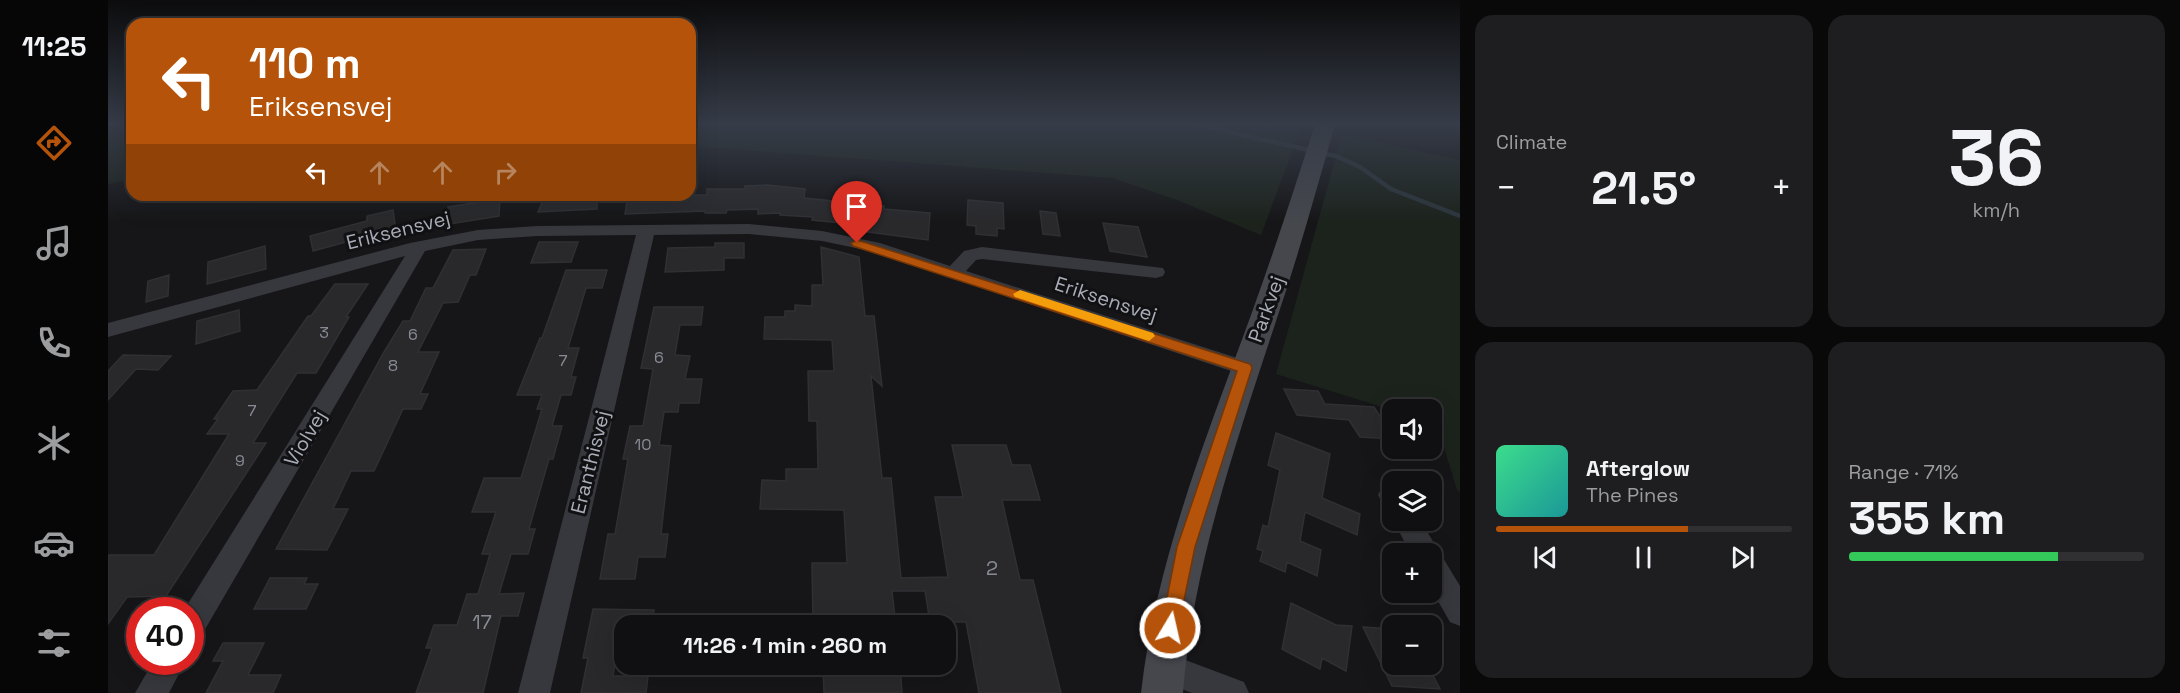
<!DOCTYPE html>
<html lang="en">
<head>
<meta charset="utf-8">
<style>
  body { margin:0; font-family:"Space Grotesk",sans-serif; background:#1e1e20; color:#f1f3f6; height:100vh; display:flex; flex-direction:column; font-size:22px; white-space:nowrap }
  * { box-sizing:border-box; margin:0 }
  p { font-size:20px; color:#9c9d9f }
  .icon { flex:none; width:33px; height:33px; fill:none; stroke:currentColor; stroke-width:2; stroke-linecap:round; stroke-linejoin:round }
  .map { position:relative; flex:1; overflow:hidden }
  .drawer { display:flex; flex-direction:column; gap:15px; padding:15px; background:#09090a; width:720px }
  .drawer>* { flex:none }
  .top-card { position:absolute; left:18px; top:18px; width:570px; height:183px; border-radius:18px; box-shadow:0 6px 24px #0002,0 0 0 2px #303032; background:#b45309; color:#fff; overflow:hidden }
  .tools { position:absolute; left:1274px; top:399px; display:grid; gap:12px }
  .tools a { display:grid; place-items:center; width:60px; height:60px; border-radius:12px; background:#101012; box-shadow:0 6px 24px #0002,0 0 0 2px #303032; font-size:30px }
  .speed { position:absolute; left:18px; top:597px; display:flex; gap:12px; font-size:30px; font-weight:700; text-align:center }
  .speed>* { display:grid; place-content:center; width:78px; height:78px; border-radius:50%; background:#101012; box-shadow:0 6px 24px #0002,0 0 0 2px #303032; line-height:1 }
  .speed .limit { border:9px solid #d22; background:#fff; color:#111 }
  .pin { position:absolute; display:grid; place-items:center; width:51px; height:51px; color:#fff; margin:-62px -26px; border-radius:50% 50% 50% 0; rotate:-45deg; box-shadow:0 0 6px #0007 }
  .pin .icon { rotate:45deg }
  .me { position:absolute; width:66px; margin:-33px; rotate:9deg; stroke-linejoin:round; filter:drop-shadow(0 0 4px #0008) }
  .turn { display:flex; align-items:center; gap:21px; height:126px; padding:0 24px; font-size:27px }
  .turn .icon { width:78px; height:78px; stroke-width:2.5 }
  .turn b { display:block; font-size:42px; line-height:51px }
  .lanes { display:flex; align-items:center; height:57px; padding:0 24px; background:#0003; justify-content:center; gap:30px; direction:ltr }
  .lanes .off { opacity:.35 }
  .big { font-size:45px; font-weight:600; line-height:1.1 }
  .drawer .widget { flex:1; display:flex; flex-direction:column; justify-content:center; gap:9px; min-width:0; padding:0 21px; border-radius:18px; background:#1e1e20 }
  .drawer .dial { align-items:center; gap:0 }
  .dial b { font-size:78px; line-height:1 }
  .song { display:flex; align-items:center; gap:18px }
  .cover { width:72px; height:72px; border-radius:9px; background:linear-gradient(135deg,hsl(150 70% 55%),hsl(180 70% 35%)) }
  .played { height:6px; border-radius:3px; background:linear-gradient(90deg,#b45309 65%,#303032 65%) }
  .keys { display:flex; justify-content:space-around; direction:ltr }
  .heat { display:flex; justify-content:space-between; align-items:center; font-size:33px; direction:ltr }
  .charge { height:9px; border-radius:4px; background:linear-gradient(90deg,#34c759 71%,#303032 0) }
  .drawer .tiles { flex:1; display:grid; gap:15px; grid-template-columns:repeat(2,1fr) }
  .trip { position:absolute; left:506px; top:615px; width:342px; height:60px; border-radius:18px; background:#101012; box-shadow:0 6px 24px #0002,0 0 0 2px #303032; font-weight:600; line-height:60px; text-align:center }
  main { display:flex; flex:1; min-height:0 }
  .tab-bar { display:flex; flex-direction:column; width:108px; justify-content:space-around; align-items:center; background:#060607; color:#9c9d9f }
  .tab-bar .icon { width:42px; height:42px }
  .tab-bar .active { color:#b45309 }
  .tab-bar b { font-size:27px; color:#f1f3f6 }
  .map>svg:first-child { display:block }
</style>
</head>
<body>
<main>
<nav class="tab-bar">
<b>11:25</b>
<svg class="icon active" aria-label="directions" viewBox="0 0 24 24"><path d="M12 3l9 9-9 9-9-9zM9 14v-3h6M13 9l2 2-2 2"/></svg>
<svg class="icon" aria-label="music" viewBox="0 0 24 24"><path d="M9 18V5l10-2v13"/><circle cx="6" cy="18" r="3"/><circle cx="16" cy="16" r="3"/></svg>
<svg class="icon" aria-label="phone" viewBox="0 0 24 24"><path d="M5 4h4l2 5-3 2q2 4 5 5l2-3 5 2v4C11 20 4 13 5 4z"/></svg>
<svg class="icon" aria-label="climate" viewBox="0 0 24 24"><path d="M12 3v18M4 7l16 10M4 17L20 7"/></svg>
<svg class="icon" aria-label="car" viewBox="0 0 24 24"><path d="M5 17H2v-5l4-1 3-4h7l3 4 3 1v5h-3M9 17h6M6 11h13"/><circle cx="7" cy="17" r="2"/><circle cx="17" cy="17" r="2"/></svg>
<svg class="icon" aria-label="filters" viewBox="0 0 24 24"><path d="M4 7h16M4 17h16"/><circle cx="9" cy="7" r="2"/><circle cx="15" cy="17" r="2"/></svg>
</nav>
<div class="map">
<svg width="1352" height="693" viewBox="0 0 1352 693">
  <rect width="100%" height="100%" fill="#161618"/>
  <!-- green -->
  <path fill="#1c231d" d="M0,125H24V179L0,184Z
    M582,125H1194L1153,235L1069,200L1004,178L582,146Z
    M1234,134L1352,160V492L1349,490L1329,424L1323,422V410H1284L1168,374Z"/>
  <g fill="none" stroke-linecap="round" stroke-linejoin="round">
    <!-- stream -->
    <path stroke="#2c353c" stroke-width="4.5" d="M1090,125L1228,156L1252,167L1283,189L1352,216"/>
  </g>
  <!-- building -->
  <path fill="#29292c" stroke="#303034" stroke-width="1.5" d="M659,185L697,189L696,198L776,206V209L822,213L820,240L753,231V225L704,220L705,217L672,215V213L650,214V209L619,210L618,213H597V211L517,214L520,195H599V189H637V186Z
    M437,195H489V209L430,212Z
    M392,199L391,216L342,224L340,207Z
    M860,200L895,203L896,229L889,228V236L868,234V226L859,225Z
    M285,210L288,231L268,236L267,234L205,251L202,236L259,221V216Z
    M932,211L948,213L952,236L935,234Z
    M995,223L1030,227L1039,257L1002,251Z
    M431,242H470L463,262L423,263Z
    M607,243H636V258H616V270L557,272L560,248L607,247Z
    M157,246L158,269L99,284L100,262Z
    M713,247L751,257L757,316H766L774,386L763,376L774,478H783L793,578L840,577L827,497H855L844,445H898L904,465H922L932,500H894L912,580H925L953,693H871L858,622H822L817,591H784L788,626H705L704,563H739L736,510L652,509L654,480L678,481V469H710L709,421H701L700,371H726L724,340L656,339L657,317H677V311H687V305L704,306V285H715Z
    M378,249L368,275H362L350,302L335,303L310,352H331L312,394H320L313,409H295L266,471H243L225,509H240L219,550L168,549L276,352L295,321H302L318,288H325L345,250Z
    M458,270H499L494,288H478L460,348H471L463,377H468L463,395H453L444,426H454L445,459H441L421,529H427L420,554H403L391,594L416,593L410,616H393L375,693H308L324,648H318L326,625H349L359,594H370L382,554H374L388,512H364L376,478H413L434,409H429L434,395H409L432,338H434Z
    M61,275L60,296L38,302L40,281Z
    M227,284H260L238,317H241L208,373H189L145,443H158L58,596L19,597L0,624V555H46L121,434H99L110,419H106L125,391L149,390L200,316H203Z
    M546,307H595L593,325H572L567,355L582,356L577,379H594L591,403H571L570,412H556L551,445L563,446L553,534H560L557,557H530L527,579H492L500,534H507L520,459H515L522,426H535L545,369L533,368Z
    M131,310L132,331L88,344L89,321Z
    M15,355L63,356L50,370L28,369L0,400V371Z
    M1176,389L1210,391L1217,404L1266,407L1284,435V439L1252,437L1241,420L1189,415Z
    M1168,433L1222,454L1214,498L1252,514L1249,535L1197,512L1192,541L1213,550L1209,576L1179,562L1177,572L1152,561L1155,551L1149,549L1155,525L1160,527L1172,470L1160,465Z
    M162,578H199L196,584H210L198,609H146Z
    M1183,603L1228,625L1244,626L1238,671L1214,658L1212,669L1174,649Z
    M485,609L546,610L543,626H516V635H511L505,676H540L538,693H473L480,658H475Z
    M1255,627L1284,629V664H1319L1332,689L1284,686Z
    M115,643H156L140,675H173L165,693H98L115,661H105Z
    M715,664H792L794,693H716Z"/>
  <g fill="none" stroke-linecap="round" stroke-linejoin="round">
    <!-- street -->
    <path fill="#37383d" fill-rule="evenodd" d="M641,224L714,231L772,243L842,266L856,251L874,247L1055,268L1057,272L1055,276L1048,278L874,259L868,260L858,271L1145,363L1148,368L1145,373L1137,376L1129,373L762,251L714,241L641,234L546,235L442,693H410L528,235L429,236L370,240L317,251L92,638L82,642V610H76L297,256L0,337V323L302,243L370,230L429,226Z
      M1284,485V507L1275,504L1270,495L1274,487Z
      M1285,520H1312L1352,586V626L1342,622L1323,589V554H1303Z
      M1056,652L1136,682L1141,693H1084L1045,678L1041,667L1045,656Z
      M45,662H77L61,693H27Z"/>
    <!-- secondary -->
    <path fill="#45474d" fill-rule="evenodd" d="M1207,125H1227C1208,190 1191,254 1169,318C1129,441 1085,563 1075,693H1033C1048,561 1098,438 1143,315C1166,252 1186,189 1207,125Z"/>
  </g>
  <!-- sky -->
  <linearGradient id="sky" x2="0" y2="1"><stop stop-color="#0c0c0d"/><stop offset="0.56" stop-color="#363c48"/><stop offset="1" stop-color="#363c48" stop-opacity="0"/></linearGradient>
  <rect width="1352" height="222" fill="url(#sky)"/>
  <!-- route -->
  <path fill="#b45309" stroke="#753606" stroke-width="1.5" d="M749,240L1142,364L1144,368L1087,547L1069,634L1062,637L1055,634L1053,628L1069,547L1129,371L745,246L743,243Z"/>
  <!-- slow -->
  <path fill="#f59e0b" d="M912,290L1045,333L1047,336L1041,341L907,297L905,294Z"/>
  <g text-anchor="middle" stroke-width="6" stroke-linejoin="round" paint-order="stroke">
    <!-- number labels -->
    <g font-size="16" fill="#888b94">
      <text x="216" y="338">3</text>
      <text x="305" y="340">6</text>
      <text x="551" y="363">6</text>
      <text x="455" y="366">7</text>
      <text x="285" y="371">8</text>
      <text x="144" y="416">7</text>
      <text x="535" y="450">10</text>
      <text x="132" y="466">9</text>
    </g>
    <!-- street labels -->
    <g font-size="20" fill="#a8adb8" stroke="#111113">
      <text transform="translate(290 230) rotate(-14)" y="7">Eriksensvej</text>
      <text transform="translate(998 299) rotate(18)" y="7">Eriksensvej</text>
      <text transform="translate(1158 309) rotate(-70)" y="7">Parkvej</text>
      <text transform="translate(197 438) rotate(-59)" y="7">Violvej</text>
      <text transform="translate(482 462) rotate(-76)" y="7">Eranthisvej</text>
    </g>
    <!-- near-number labels -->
    <g font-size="20" fill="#888b94">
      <text x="884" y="575">2</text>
      <text x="374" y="629">17</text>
    </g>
  </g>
</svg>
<div class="tools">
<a><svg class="icon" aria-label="sound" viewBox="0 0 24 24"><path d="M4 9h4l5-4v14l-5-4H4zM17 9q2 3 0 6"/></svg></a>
<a><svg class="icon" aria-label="layers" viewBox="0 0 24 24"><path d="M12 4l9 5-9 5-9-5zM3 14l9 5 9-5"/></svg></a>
<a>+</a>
<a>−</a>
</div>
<div class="speed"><div class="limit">40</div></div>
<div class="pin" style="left:749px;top:243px;background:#d93025"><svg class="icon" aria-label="arrive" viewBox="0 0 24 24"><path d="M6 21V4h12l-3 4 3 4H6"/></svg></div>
<svg class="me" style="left:1062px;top:628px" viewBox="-20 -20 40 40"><circle r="17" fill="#b45309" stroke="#fff" stroke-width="3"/><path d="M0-11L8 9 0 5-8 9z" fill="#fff"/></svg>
<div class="trip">11:26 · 1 min · 260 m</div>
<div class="top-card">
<div class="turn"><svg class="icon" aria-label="left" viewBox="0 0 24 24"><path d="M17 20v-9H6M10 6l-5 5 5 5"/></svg><div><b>110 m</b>Eriksensvej</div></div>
<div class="lanes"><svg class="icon" aria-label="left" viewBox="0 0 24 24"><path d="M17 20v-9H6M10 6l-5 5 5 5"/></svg><svg class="icon off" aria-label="ahead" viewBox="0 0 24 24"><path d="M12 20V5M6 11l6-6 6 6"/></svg><svg class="icon off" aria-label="ahead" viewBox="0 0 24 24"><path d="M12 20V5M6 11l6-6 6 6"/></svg><svg class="icon off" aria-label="right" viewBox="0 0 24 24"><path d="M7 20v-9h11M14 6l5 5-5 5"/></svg></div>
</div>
</div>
<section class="drawer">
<div class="tiles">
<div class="widget"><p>Climate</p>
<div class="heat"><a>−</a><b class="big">21.5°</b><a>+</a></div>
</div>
<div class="widget dial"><b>36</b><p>km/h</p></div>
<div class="widget">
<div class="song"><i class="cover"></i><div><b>Afterglow</b><p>The Pines</p></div></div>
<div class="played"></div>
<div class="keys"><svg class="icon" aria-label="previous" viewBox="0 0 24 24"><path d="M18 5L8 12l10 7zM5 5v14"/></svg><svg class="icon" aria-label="pause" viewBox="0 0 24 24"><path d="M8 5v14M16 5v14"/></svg><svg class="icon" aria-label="next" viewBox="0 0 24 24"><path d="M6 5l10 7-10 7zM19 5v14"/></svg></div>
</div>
<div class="widget"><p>Range · 71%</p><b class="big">355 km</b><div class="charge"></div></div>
</div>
</section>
</main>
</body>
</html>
